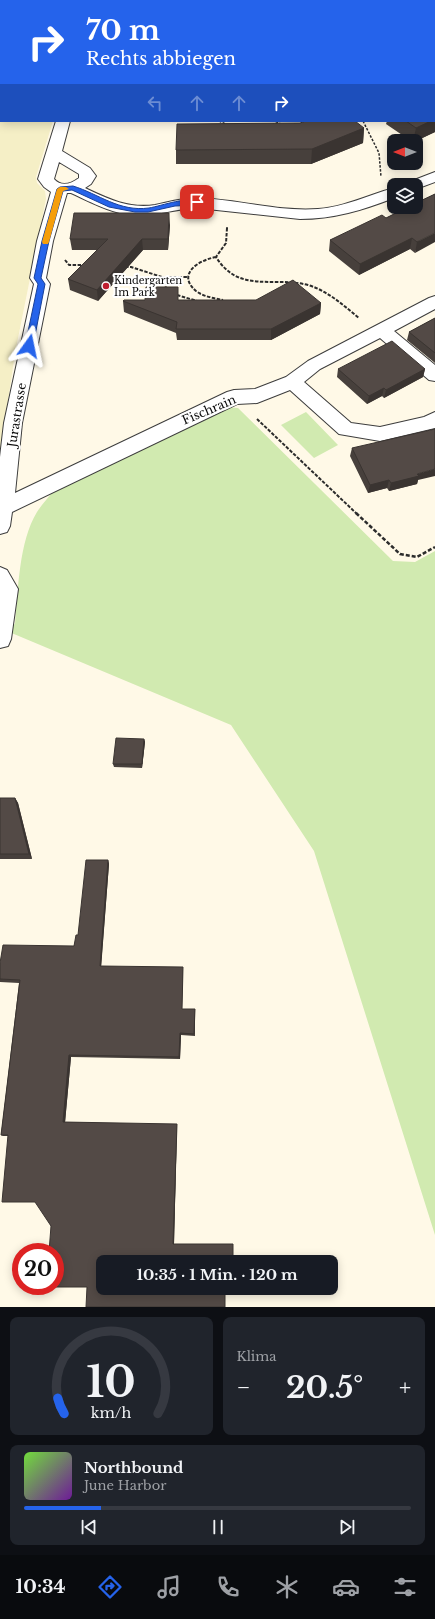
<!DOCTYPE html>
<html lang="de">
<head>
<meta charset="utf-8">
<style>
  body { margin:0; font-family:"Libre Baskerville",serif; background:#20242c; color:#f1f3f6; height:100vh; display:flex; flex-direction:column; font-size:15px; white-space:nowrap }
  * { box-sizing:border-box; margin:0 }
  p { font-size:13px; color:#9ea1a6 }
  .icon { flex:none; width:22px; height:22px; fill:none; stroke:currentColor; stroke-width:2; stroke-linecap:round; stroke-linejoin:round }
  .map { position:relative; height:1307px; overflow:hidden }
  .details { display:flex; flex-direction:column; gap:10px; padding:10px; background:#0d0f14; flex:1 }
  .details>* { flex:none }
  .banner { position:absolute; left:0px; top:0px; width:435px; height:122px; box-shadow:0 2px 10px #0003; background:#2563eb; color:#fff; overflow:hidden }
  .needle { width:26px; rotate:270deg }
  .fabs { position:absolute; left:387px; top:134px; display:grid; gap:8px }
  .fabs a { display:grid; place-items:center; width:36px; height:36px; border-radius:8px; background:#171b24; box-shadow:0 2px 10px #0003; font-size:20px }
  .speed { position:absolute; left:12px; top:1243px; display:flex; gap:8px; font-size:20px; font-weight:700; text-align:center }
  .speed>* { display:grid; place-content:center; width:52px; height:52px; border-radius:50%; background:#171b24; box-shadow:0 2px 10px #0003; line-height:1 }
  .speed .limit { border:6px solid #d22; background:#fff; color:#111 }
  .pin { position:absolute; display:grid; place-items:center; width:34px; height:34px; color:#fff; margin:-17px; border-radius:8px; box-shadow:0 2px 6px #0006 }
  .me { position:absolute; width:44px; margin:-22px; rotate:12deg; stroke-linejoin:round; filter:drop-shadow(0 0 3px #0008) }
  .turn { display:flex; align-items:center; gap:14px; height:84px; padding:0 20px; font-size:18px }
  .turn .icon { width:52px; height:52px; stroke-width:2.5 }
  .turn b { display:block; font-size:28px; line-height:34px }
  .lanes { display:flex; align-items:center; height:38px; padding:0 20px; background:#0003; justify-content:center; gap:20px; direction:ltr }
  .lanes .off { opacity:.35 }
  .big { font-size:30px; font-weight:800; line-height:1.1 }
  .details .tile { flex:1; display:flex; flex-direction:column; justify-content:center; gap:6px; min-width:0; padding:0 14px; border-radius:8px; background:#20242c }
  .details .dial { align-items:center; gap:0 }
  .dial svg { height:104px; overflow:visible; fill:none; stroke:#363941; stroke-width:7; stroke-linecap:round; text-anchor:middle }
  .dial text { fill:#f1f3f6; stroke:none }
  .song { display:flex; align-items:center; gap:12px }
  .cover { width:48px; height:48px; border-radius:6px; background:linear-gradient(135deg,hsl(100 70% 55%),hsl(280 70% 35%)) }
  .played { height:4px; border-radius:2px; background:linear-gradient(90deg,#2563eb 20%,#363941 20%) }
  .keys { display:flex; justify-content:space-around; direction:ltr }
  .heat { display:flex; justify-content:space-between; align-items:center; font-size:22px; direction:ltr }
  .details .tiles { flex:1; display:grid; gap:10px; grid-template-columns:1fr 1fr }
  .tile:last-child { grid-column:span 2 }
  .trip { position:absolute; left:96px; top:1255px; width:242px; height:40px; border-radius:8px; background:#171b24; box-shadow:0 2px 10px #0003; font-weight:800; line-height:40px; text-align:center }
  .tabs { display:flex; height:64px; justify-content:space-around; align-items:center; background:#090b0e; color:#9ea1a6 }
  .tabs .icon { width:28px; height:28px }
  .tabs .on { color:#2563eb }
  .tabs b { font-size:18px; color:#f1f3f6 }
  .map>svg:first-child { display:block }
</style>
</head>
<body>
<div class="map">
<svg width="435" height="1307" viewBox="0 0 435 1307">
  <rect width="100%" height="100%" fill="#fff9e7"/>
  <!-- farmland -->
  <path fill="#f5efc6" d="M0,0H94L1,1V121H53L36,177L37,183L45,191L46,199L15,353L0,457Z"/>
  <!-- green -->
  <path fill="#d1eab0" d="M225,407L238,408L393,561L415,562L435,551V1235L314,851L231,725L2,629L15,624C18,590 19,541 37,512C42,504 49,497 54,490Z
    M306,412L338,445L314,458L281,425Z"/>
  <g fill="none" stroke-linecap="round" stroke-linejoin="round">
    <!-- minor casing -->
    <g stroke="#3d3d3d" stroke-width="2">
      <path id="minor" d="M98,0H110V1H98Z
        M157,0H169V1H157Z
        M56,121H70L62,151L90,168L96,176L91,184L85,188C108,199 129,209 155,205C169,202 182,198 197,198C237,199 277,212 318,209C345,207 368,195 394,188V198C363,210 334,219 300,219L198,208C181,208 166,213 149,215C121,219 95,204 71,193H67L53,241L46,278L50,284L22,423L15,493L227,392L234,390L255,389L286,377L308,361L429,298L435,296V309L394,331L435,365V381L429,380L380,338L320,369L304,382L351,423L380,427L424,417L435,412V428L380,441L339,434L290,390L257,403L237,404L12,512L10,526L7,532L0,534V457L4,423L34,284L30,278L37,241L51,192L44,187L38,179ZM59,162L79,174V178C71,184 61,187 54,179Z
        M435,172V182L416,189V185H406L409,182Z
        M0,567L7,570L18,589L11,639L8,646L0,648Z"/>
    </g>
    <!-- path-far2 -->
    <path stroke="#2c2c2c" stroke-width="1.5" stroke-dasharray="2.5 1.5" stroke-linecap="butt" d="M219,121L228,125
      M363,121L379,153L381,177
      M272,125L281,121
      M227,229V227"/>
    <!-- path-far1 -->
    <path stroke="#2c2c2c" stroke-width="2" stroke-dasharray="3.5 1.5" stroke-linecap="butt" d="M227,228L226,243L216,257C239,294 273,276 308,285C328,291 343,305 359,318
      M216,257C199,260 176,274 196,291C204,297 214,298 223,300
      M65,260L69,265H84
      M125,267H131L162,277H189
      M162,277L166,288
      M177,295L197,301
      M257,419L357,514"/>
    <!-- path -->
    <path stroke="#2c2c2c" stroke-width="2.5" stroke-dasharray="4 2" stroke-linecap="butt" d="M356,513L400,554L417,557L435,547"/>
    <!-- minor -->
    <use href="#minor" fill="#fff" fill-rule="evenodd"/>
  </g>
  <!-- wall -->
  <path fill="#47403c" d="M435,45V57L434,53Z
    M387,121H434L435,132L416,141H411L386,124Z
    M364,128L363,143L311,164H176V150Z
    M435,194L415,253L410,249L359,275L329,251L330,240L386,218Z
    M170,225L168,250H143L98,301L70,290L68,279L97,250H72L70,239Z
    M179,300L321,303L320,314L271,340H177L176,333L124,312L123,301Z
    M435,318V363L407,340L409,332Z
    M338,369H425L423,377L384,398L382,396L367,404L337,377Z
    M352,448L418,480L417,484L389,491L387,488L368,493L350,456Z
    M144,739L145,742L142,768L114,767L113,764Z
    M0,798H15L18,803L32,859H0Z
    M108,860L109,864L101,966L183,970L182,1009H195V1036L181,1035L180,1059L71,1057L65,1122L177,1125L174,1244L225,1288L87,1287L51,1226L8,1136H3L1,1135L19,983L0,982V963L74,946Z"/>
  <!-- shaded-wall -->
  <path fill="#3a3431" d="M435,119V132L416,141H413L416,128L431,121H434V120Z
    M364,128L363,143L311,164L312,149Z
    M169,213L170,225L168,250V239Z
    M435,233V242L415,253L417,242Z
    M412,238L410,249L359,275L360,264Z
    M142,239L143,250L98,301L97,290Z
    M321,303L320,314L271,340V329Z
    M425,369L423,377L384,398L386,390Z
    M384,388L382,396L367,404L369,396Z
    M435,469V476L418,480L417,484L389,491L391,483L417,474Z
    M389,480L387,488L368,493L370,485Z
    M144,739L145,742L142,768V764Z
    M15,798L18,803L32,859L29,854Z
    M108,860L109,864L101,969L100,966Z
    M180,1033L181,1035L180,1059L179,1057Z
    M69,1055L71,1057L65,1123L63,1122Z
    M177,1124V1125L174,1244H173Z"/>
  <!-- building -->
  <path fill="#534a46" stroke="#3a3431" d="M360,0H383V1H360Z
    M434,89H435V119L434,120Z
    M306,121H355L364,128L312,149L176,150L177,124L300,123Z
    M406,121H431L416,128Z
    M435,194V233L417,242L412,238L360,264L330,240L382,215L386,218L408,207H416V203Z
    M74,213H169L168,239H142L97,290L68,279L108,239H70Z
    M293,280L321,303L271,329H176L177,322L123,301L124,300H145L146,287H178V300H256Z
    M435,318V353L409,332Z
    M392,341L425,369L386,390L384,388L369,396L338,369Z
    M435,429V469L417,474L419,476L391,483L389,480L370,485L352,448Z
    M116,738L144,739L142,764H113Z
    M0,798H15L29,854H0Z
    M86,860H108L100,966L183,967L182,1009H195L194,1034L180,1033L179,1057L69,1055L63,1122L177,1124L173,1244H233V1262H103V1288H233V1289L225,1288V1307H86L87,1287H46V1286H55V1252H49L51,1226L35,1202H2L8,1135H1L20,980L0,979V963L3,945L74,946L76,935H78Z"/>
  <!-- route -->
  <path fill="#2563eb" stroke="#184099" d="M73,186C99,194 119,212 149,208C161,206 191,195 200,202L197,205L175,206L148,212H135L109,207L72,190L63,191L49,241L41,278L45,284L33,346L29,348L25,346L38,284L34,278L42,241L57,189L60,187Z"/>
  <!-- slow -->
  <path fill="#f59e0b" d="M66,187L69,189L63,191L49,242L48,244H43L42,242L57,189L60,187Z"/>
  <!-- markers -->
  <circle fill="#bf1d2e" stroke="#fff" stroke-width="1.5" cx="106" cy="286" r="4"/>
  <g text-anchor="middle" stroke-width="4" stroke-linejoin="round" paint-order="stroke">
    <!-- far-poi labels -->
    <g font-size="10" fill="#0a0a0a" stroke="#fff" text-anchor="start">
      <text x="114" y="284">Kindergarten<tspan x="114" dy="12">Im Park</tspan></text>
    </g>
    <!-- street labels -->
    <g font-size="12" fill="#0a0a0a" stroke="#fff">
      <text transform="translate(209 410) rotate(-23)" y="4">Fischrain</text>
      <text transform="translate(17 415) rotate(-81)" y="4">Jurastrasse</text>
    </g>
  </g>
</svg>
<div class="fabs">
<a><svg class="needle" viewBox="-14 -14 28 28"><path d="M0-13l5 13h-10z" fill="#e53935"/><path d="M0 13l5-13h-10z" fill="#9ea1a6"/></svg></a>
<a><svg class="icon" aria-label="layers" viewBox="0 0 24 24"><path d="M12 4l9 5-9 5-9-5zM3 14l9 5 9-5"/></svg></a>
</div>
<div class="speed"><div class="limit">20</div></div>
<div class="pin" style="left:197px;top:202px;background:#d93025"><svg class="icon" aria-label="arrive" viewBox="0 0 24 24"><path d="M6 21V4h12l-3 4 3 4H6"/></svg></div>
<svg class="me" style="left:29px;top:346px" viewBox="-20 -20 40 40"><path d="M0-17L14 15 0 8-14 15z" fill="#2563eb" stroke="#fff" stroke-width="4"/></svg>
<div class="trip">10:35 · 1 Min. · 120 m</div>
<div class="banner">
<div class="turn"><svg class="icon" aria-label="right" viewBox="0 0 24 24"><path d="M7 20v-9h11M14 6l5 5-5 5"/></svg><div><b>70 m</b>Rechts abbiegen</div></div>
<div class="lanes"><svg class="icon off" aria-label="left" viewBox="0 0 24 24"><path d="M17 20v-9H6M10 6l-5 5 5 5"/></svg><svg class="icon off" aria-label="ahead" viewBox="0 0 24 24"><path d="M12 20V5M6 11l6-6 6 6"/></svg><svg class="icon off" aria-label="ahead" viewBox="0 0 24 24"><path d="M12 20V5M6 11l6-6 6 6"/></svg><svg class="icon" aria-label="right" viewBox="0 0 24 24"><path d="M7 20v-9h11M14 6l5 5-5 5"/></svg></div>
</div>
</div>
<section class="details">
<div class="tiles">
<div class="tile dial"><svg viewBox="0 0 100 80">
<path d="M14 69A42 42 0 1 1 86 69"/>
<path d="M14 69A42 42 0 0 1 9 57" stroke="#2563eb"/>
<text x="50" y="56" font-size="32" font-weight="700">10</text>
<text x="50" y="72" font-size="11">km/h</text>
</svg></div>
<div class="tile"><p>Klima</p>
<div class="heat"><a>−</a><b class="big">20.5°</b><a>+</a></div>
</div>
<div class="tile">
<div class="song"><i class="cover"></i><div><b>Northbound</b><p>June Harbor</p></div></div>
<div class="played"></div>
<div class="keys"><svg class="icon" aria-label="previous" viewBox="0 0 24 24"><path d="M18 5L8 12l10 7zM5 5v14"/></svg><svg class="icon" aria-label="pause" viewBox="0 0 24 24"><path d="M8 5v14M16 5v14"/></svg><svg class="icon" aria-label="next" viewBox="0 0 24 24"><path d="M6 5l10 7-10 7zM19 5v14"/></svg></div>
</div>
</div>
</section>
<nav class="tabs">
<b>10:34</b>
<svg class="icon on" aria-label="directions" viewBox="0 0 24 24"><path d="M12 3l9 9-9 9-9-9zM9 14v-3h6M13 9l2 2-2 2"/></svg>
<svg class="icon" aria-label="music" viewBox="0 0 24 24"><path d="M9 18V5l10-2v13"/><circle cx="6" cy="18" r="3"/><circle cx="16" cy="16" r="3"/></svg>
<svg class="icon" aria-label="phone" viewBox="0 0 24 24"><path d="M5 4h4l2 5-3 2q2 4 5 5l2-3 5 2v4C11 20 4 13 5 4z"/></svg>
<svg class="icon" aria-label="climate" viewBox="0 0 24 24"><path d="M12 3v18M4 7l16 10M4 17L20 7"/></svg>
<svg class="icon" aria-label="car" viewBox="0 0 24 24"><path d="M5 17H2v-5l4-1 3-4h7l3 4 3 1v5h-3M9 17h6M6 11h13"/><circle cx="7" cy="17" r="2"/><circle cx="17" cy="17" r="2"/></svg>
<svg class="icon" aria-label="filters" viewBox="0 0 24 24"><path d="M4 7h16M4 17h16"/><circle cx="9" cy="7" r="2"/><circle cx="15" cy="17" r="2"/></svg>
</nav>
</body>
</html>
